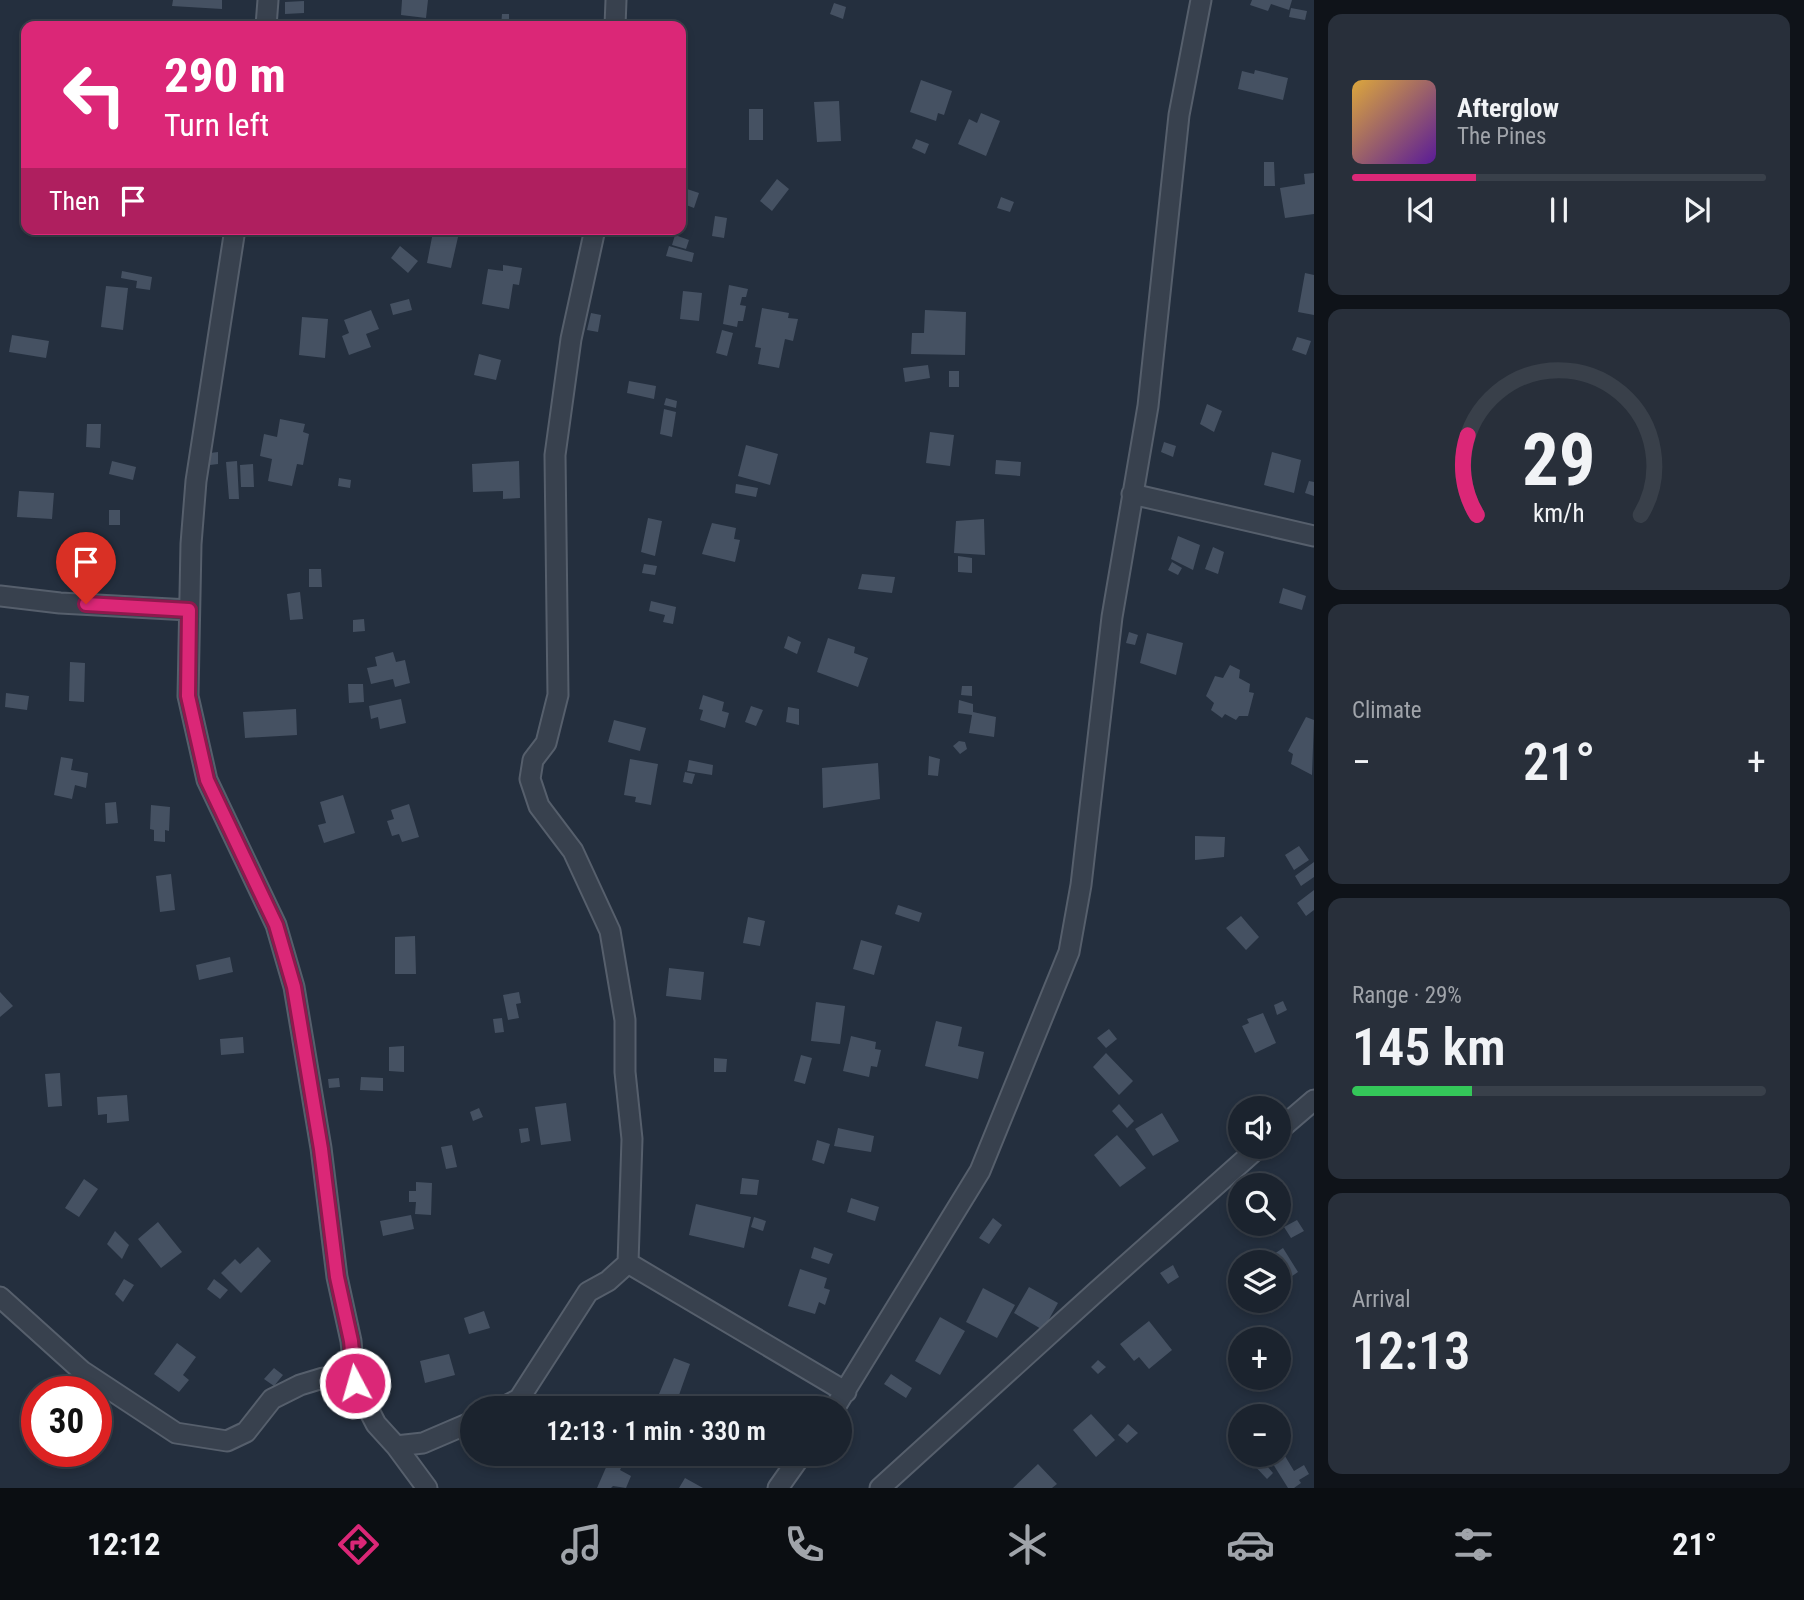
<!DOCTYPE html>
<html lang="en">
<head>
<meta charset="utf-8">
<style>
  body { margin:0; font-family:"Roboto Condensed",sans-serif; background:#282f3a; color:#f1f3f6; height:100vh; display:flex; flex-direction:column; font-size:26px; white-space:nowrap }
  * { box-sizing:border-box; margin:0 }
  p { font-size:23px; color:#a0a4aa }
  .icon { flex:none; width:38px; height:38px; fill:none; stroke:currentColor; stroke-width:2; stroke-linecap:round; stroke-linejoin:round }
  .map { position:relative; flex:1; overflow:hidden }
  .details { display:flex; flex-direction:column; gap:14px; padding:14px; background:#0f1319; width:490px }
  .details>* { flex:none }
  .banner { position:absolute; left:21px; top:21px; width:665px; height:214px; border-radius:14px; box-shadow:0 4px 10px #0003,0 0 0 2px #39404a; background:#db2777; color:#fff; overflow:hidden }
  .controls { position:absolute; left:1228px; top:1096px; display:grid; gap:14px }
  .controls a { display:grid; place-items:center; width:63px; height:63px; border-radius:50%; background:#1b232e; box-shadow:0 4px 10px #0003,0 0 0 2px #39404a; font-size:35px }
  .speed { position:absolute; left:21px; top:1376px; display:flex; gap:14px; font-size:35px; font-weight:700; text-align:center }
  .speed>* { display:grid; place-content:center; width:91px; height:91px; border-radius:50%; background:#1b232e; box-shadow:0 4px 10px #0003,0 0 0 2px #39404a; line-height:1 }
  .speed .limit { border:10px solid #d22; background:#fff; color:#111 }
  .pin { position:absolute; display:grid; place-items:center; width:60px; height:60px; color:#fff; margin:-72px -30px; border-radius:50% 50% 50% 0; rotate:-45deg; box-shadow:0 0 7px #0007 }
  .pin .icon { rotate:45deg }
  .me { position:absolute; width:77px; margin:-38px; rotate:354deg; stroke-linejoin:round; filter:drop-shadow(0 0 5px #0008) }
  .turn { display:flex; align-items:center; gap:24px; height:147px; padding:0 28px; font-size:32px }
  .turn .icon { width:91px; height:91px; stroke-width:2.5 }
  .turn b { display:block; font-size:49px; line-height:60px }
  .then { display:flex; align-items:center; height:66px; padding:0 28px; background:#0003; gap:14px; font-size:26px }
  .big { font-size:52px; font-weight:600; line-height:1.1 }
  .details .card { flex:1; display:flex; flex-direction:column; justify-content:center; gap:10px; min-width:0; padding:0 24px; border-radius:14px; background:#282f3a }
  .details .dial { align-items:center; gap:0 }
  .dial svg { height:182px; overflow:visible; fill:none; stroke:#39404a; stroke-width:7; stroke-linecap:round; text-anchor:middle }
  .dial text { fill:#f1f3f6; stroke:none }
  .song { display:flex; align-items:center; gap:21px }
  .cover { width:84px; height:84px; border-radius:10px; background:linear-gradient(135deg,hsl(40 70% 55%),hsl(270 70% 35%)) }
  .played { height:7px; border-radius:4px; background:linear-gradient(90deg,#db2777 30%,#39404a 30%) }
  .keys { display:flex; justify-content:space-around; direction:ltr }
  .heat { display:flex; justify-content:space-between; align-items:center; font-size:38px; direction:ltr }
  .charge { height:10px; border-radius:5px; background:linear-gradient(90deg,#34c759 29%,#39404a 0) }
  .trip { position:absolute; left:460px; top:1396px; width:392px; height:70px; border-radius:35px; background:#1b232e; box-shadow:0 4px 10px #0003,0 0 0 2px #39404a; font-weight:600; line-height:70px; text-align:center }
  .menu { display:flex; height:112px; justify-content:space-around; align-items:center; background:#0b0e12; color:#a0a4aa }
  .menu .icon { width:49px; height:49px }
  .menu .selected { color:#db2777 }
  .menu b { font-size:32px; color:#f1f3f6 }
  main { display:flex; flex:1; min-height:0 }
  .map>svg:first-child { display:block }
</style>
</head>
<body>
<main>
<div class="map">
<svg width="1314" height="1488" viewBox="0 0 1314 1488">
  <rect width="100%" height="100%" fill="#242f3e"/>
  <!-- building -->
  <path fill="#455162" d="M173,0H222V9L172,6Z
    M402,0H428L426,18L401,15Z
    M1252,0H1292L1289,10L1271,4L1268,11L1250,5Z
    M304,1V13L285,14V2Z
    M834,3L846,7L843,19L830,14Z
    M1291,8L1307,11L1305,20L1289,17Z
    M502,14H509V26H501Z
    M1255,70L1288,78L1283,100L1238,89L1242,71L1254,74Z
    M921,80L952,91L944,115L938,113L936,121L910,112Z
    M839,101L841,141L817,142L814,102Z
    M749,109H763V140H749Z
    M981,113L1000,121L986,156L958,144L969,119L977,123Z
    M916,139L929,144L925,154L912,148Z
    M1264,162H1274L1275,186H1264Z
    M1314,173V214L1285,218L1280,188L1305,184L1304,174Z
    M777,179L789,189L772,211L760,201Z
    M681,187L699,193L694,208L681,203Z
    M1001,197L1014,202L1010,212L997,208Z
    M715,216L727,218L724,238L712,236Z
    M433,232L458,237L451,268L427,263Z
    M675,235L689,240L686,249L672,245Z
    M400,246L418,261L408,273L391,258Z
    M669,246L694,253L692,262L666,256Z
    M503,265L522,268L519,285L513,284L509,309L482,304L488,269L503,271Z
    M122,271L152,277L150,290L136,288L137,281L121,278Z
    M1305,273L1314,275V315L1298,312Z
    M729,285L748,289L746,297H742L740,305L746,306L743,321H738L737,327L723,324Z
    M106,286L128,288L123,330L101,327Z
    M683,291L702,293L699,321L680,319Z
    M409,299L412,310L393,315L390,304Z
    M762,308L789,313L788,318L798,319L793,341L785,339L779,368L758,364L761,348L755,347Z
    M371,310L379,329L366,334L371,347L349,355L342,336L349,333L344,320Z
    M925,310L966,312L965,355L911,354L912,333H924Z
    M591,313L601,315L598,332L587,330Z
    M302,317L328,319L325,358L299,355Z
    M722,330L733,333L727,356L716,353Z
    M12,335L49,341L46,358L9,352Z
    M1297,337L1311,341L1306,355L1292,350Z
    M479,354L501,360L496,380L474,375Z
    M928,365L930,378L905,382L903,368Z
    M949,371H959V387H949Z
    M629,381L656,386L654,399L627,393Z
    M666,398L677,401L676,408L664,405Z
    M1207,404L1222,411L1214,432L1200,424Z
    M664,409L676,412L672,437L660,434Z
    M280,419L305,424L303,432L309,434L303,465L297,464L292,486L268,481L272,459L260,456L264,434L277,437Z
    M87,424H101L100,448L86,447Z
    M930,432L954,435L950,466L926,463Z
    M1164,442L1176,446L1173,457L1161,452Z
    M746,445L778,454L770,485L738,476Z
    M218,452V464L210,465V453Z
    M1272,452L1301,460L1294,493L1264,485Z
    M996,460L1021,462L1020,476L995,474Z
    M112,461L136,467L133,480L109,474Z
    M237,461L239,499H229L226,462Z
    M519,461L520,498L503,499V491L473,492L472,464Z
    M253,464L254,487H241L240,465Z
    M339,478L351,480L350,488L338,486Z
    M1309,481L1314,482V496L1305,493Z
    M736,484L758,488L756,497L735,493Z
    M19,491L54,493L52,519L17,517Z
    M109,510H120V525H109Z
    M648,518L662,521L655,556L641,552Z
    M984,519L985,555L954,553L956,521Z
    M712,523L736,528L734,539L740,540L735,562L702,554Z
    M1178,536L1200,545L1193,570L1171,559Z
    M1213,547L1224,552L1218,574L1205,569Z
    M958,556L972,558V573L958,572Z
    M1172,562L1182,568L1178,575L1168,570Z
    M644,564L657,566L655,575L642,573Z
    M309,569H321L322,587H309Z
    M862,574L895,577L892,593L858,589Z
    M1283,588L1306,596L1302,610L1279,603Z
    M300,592L303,619L290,620L287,594Z
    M651,601L676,607L673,624L663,622L665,615L649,611Z
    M364,619L365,631L353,632V620Z
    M1129,632L1138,635L1135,645L1126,643Z
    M1147,633L1183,643L1176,675L1140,663Z
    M788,636L801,642L797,654L784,648Z
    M828,638L855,647L854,653L868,658L858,687L817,672Z
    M393,652L396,662L405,660L410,683L395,687L393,679L371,684L367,668L377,666L375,657Z
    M70,662L85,663L84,702L69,701Z
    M1230,665L1240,670L1239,678L1250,684L1249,692L1254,693L1248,716H1239L1236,720L1225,714L1222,718L1211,710L1214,703L1206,696L1215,676L1223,678Z
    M348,684H363L364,702L349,703Z
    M962,686H972V696L961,695Z
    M6,693L29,696L27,710L5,707Z
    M703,695L724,702L722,711L729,713L725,728L700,720L703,710L699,709Z
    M401,699L406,723L380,729L378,717L371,719L369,706Z
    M959,700L973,704V712L996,717L994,737L969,733L972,715L958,713Z
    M751,706L763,710L756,726L745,722Z
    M788,707L799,709V725L786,722Z
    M296,709L297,735L245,738L243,712Z
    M1306,717L1314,720L1312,775L1291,764L1293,754L1288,751Z
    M614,720L646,728L640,751L608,742Z
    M959,741L965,742L967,749L960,754L953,746Z
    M929,756L940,759L938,776L928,775Z
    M61,757L73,759L71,770L88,773L86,788L75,785L72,799L54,795Z
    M630,759L658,764L651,805L635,802L636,797L624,795Z
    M689,760L713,765L712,775L687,771Z
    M878,763L880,799L823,808L822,768Z
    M685,772L695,774L692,784L683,782Z
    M343,795L355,833L324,843L318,825L326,823L320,802Z
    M116,802L118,823L106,824L105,803Z
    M409,804L419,837L402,842L399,834L392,836L387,821L394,819L391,810Z
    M151,805L170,807L169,831L165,830V842L154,841V830L150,829Z
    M1195,836L1225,837L1224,857L1195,860Z
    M1299,846L1309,860L1294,870L1285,855Z
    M1314,862V877L1301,886L1295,876Z
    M171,874L175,910L160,912L156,876Z
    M1314,890V910L1306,916L1297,903Z
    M898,905L922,913L919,922L895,914Z
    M1241,916L1259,937L1246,950L1226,928Z
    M748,917L765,921L760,946L743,943Z
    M415,936L416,974H395V937Z
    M861,940L882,946L874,975L853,969Z
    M230,957L233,972L199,980L196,965Z
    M669,968L704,972L701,1000L666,996Z
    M0,992L13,1006L0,1017Z
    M519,992L521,1003L516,1004L519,1018L508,1020L503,995Z
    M1283,1001L1287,1010L1277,1015L1274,1005Z
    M816,1002L845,1006L840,1044L811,1041Z
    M1263,1013L1276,1043L1255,1053L1242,1026L1249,1023L1247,1019Z
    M502,1018L504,1032L495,1033L493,1019Z
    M936,1021L962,1027L958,1046L984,1052L978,1079L925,1066Z
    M1109,1029L1117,1039L1106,1048L1097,1038Z
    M851,1036L876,1042L875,1049L881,1050L877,1067L871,1066L869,1077L843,1071Z
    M243,1037L244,1053L221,1055L220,1039Z
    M404,1046V1072L389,1071V1047Z
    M1106,1053L1133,1081L1119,1095L1093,1067Z
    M801,1055L812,1058L805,1084L794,1081Z
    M714,1058L727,1059L726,1072H714Z
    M60,1073L62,1106L48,1107L45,1074Z
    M361,1077L383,1078V1091L360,1090Z
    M339,1078L340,1087L329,1088L328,1079Z
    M127,1095L129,1121L107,1123V1114L98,1115L97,1097Z
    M566,1103L571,1141L541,1145L535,1107Z
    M1119,1104L1134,1121L1127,1128L1112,1111Z
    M479,1108L483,1117L473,1121L470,1112Z
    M1162,1113L1179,1141L1153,1156L1135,1129Z
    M528,1128L530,1141L521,1143L519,1129Z
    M838,1128L874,1136L871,1152L834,1146Z
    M1117,1135L1146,1168L1120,1187L1094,1155Z
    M817,1140L830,1144L824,1164L812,1160Z
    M452,1145L457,1167L446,1169L441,1147Z
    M742,1178L759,1180L757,1195L740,1194Z
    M84,1179L98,1189L79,1217L65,1208Z
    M416,1182L432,1183L431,1215L415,1214L416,1202H409V1191H416Z
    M851,1198L879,1207L875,1221L847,1212Z
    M696,1204L751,1217L744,1248L689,1235Z
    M411,1215L414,1229L383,1236L380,1221Z
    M754,1217L766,1221L763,1231L751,1227Z
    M993,1218L1002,1225L989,1244L979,1238Z
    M1297,1220L1304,1231L1291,1238L1284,1227Z
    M158,1222L182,1252L161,1268L138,1239Z
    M115,1231L129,1245L122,1259L107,1244Z
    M258,1247L271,1261L241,1293L221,1273L235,1259L240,1264Z
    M814,1247L833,1254L829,1264L811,1258Z
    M1283,1248L1298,1272L1279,1285V1262H1262Z
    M1173,1265L1179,1277L1168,1284L1160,1273Z
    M800,1269L827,1278L824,1288L830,1290L825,1305L819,1302L815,1314L788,1306Z
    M124,1279L134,1285L123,1302L115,1294Z
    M214,1279L228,1290L220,1299L207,1289Z
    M1029,1287L1058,1303L1043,1330L1014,1313Z
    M983,1288L1015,1305L997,1338L966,1322Z
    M484,1311L490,1328L469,1334L464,1318Z
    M940,1317L965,1331L940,1375L915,1361Z
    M1149,1321L1172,1350L1149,1369L1139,1357L1134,1361L1120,1344Z
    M177,1343L196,1357L183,1375L189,1380L179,1392L154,1374Z
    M449,1354L455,1375L425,1383L420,1361Z
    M674,1358L690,1364L674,1409H661L654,1406Z
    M1098,1360L1106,1367L1098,1374L1091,1367Z
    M274,1368L283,1375L274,1386L264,1379Z
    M891,1374L912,1388L906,1398L884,1384Z
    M1091,1414L1115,1440L1096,1457L1073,1430Z
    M1128,1424L1138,1433L1127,1443L1118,1435Z
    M723,1454H744L739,1463Z
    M611,1456L624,1462L620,1470L631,1476L626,1488L613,1486L611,1488H597Z
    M1285,1456L1294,1471L1304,1465L1309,1474L1299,1480L1301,1483L1294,1488H1288L1273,1464Z
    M1259,1457L1273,1473L1267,1479L1252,1463Z
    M1038,1464L1057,1484L1052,1488H1013Z
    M685,1478L703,1488H679Z"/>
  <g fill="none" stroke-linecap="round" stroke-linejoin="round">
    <!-- street casing -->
    <g stroke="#565f6c" stroke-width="23">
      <path id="street" d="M266,26L268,0
        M615,26L616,0
        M235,229L196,481L191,544L188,696L207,780L276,925L294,987L321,1148L337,1277L351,1341L355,1383
        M1132,494L1314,536
        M0,596L60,603L189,610
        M1279,1130L1314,1100
        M628,1263L846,1392
        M0,1297L82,1371L176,1433L227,1441L246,1432L272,1399L300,1385L323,1378L355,1383L376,1424L396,1446L427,1488
        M500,1409L519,1399L588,1292L608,1281L628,1263L632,1139L625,1072V1020L610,931L573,851L539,806L530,779L533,760L546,743L558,695L555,455L571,339L595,229
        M834,1409L980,1171L1069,952L1081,885L1112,617L1148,406L1179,115L1201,0
        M396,1446L423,1443L472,1422
        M778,1488L802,1454
        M880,1488L1096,1292L1260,1146"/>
    </g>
    <!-- street -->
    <use href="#street" stroke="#38414e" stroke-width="19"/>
  </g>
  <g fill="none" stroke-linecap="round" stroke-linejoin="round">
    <!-- route casing -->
    <g stroke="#8e194d" stroke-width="18">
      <path id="route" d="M86,604L189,610L188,696L207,780L276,925L294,987L321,1149L337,1277L351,1341L355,1383"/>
    </g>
    <!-- route -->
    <use href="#route" stroke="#db2777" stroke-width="12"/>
  </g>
</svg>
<div class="controls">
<a><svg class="icon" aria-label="sound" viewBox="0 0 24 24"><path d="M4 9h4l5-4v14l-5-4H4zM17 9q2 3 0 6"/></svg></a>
<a><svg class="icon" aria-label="search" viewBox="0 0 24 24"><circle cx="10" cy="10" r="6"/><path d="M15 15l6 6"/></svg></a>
<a><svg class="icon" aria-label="layers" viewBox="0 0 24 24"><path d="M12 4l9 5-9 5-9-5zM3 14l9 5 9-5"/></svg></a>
<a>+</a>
<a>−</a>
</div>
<div class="speed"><div class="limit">30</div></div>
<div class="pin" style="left:86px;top:604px;background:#d93025"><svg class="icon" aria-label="arrive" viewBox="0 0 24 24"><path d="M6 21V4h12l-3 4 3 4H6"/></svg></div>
<svg class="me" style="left:355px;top:1383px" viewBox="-20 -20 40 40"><circle r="17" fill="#db2777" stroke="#fff" stroke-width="3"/><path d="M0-11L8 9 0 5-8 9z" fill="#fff"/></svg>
<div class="trip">12:13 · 1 min · 330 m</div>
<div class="banner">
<div class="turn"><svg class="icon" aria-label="left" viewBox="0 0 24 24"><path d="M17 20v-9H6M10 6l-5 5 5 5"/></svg><div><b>290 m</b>Turn left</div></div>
<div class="then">Then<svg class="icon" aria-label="arrive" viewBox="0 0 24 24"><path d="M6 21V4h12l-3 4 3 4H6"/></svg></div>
</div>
</div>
<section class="details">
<div class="card">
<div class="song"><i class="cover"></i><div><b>Afterglow</b><p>The Pines</p></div></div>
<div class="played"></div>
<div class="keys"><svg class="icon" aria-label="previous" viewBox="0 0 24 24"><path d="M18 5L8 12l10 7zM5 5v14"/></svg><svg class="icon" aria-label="pause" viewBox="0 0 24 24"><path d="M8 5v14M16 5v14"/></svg><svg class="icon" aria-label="next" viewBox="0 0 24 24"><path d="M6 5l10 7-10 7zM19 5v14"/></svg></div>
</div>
<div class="card dial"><svg viewBox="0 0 100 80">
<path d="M14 69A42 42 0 1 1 86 69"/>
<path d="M14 69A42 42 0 0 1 10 34" stroke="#db2777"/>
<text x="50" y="56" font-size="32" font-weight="700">29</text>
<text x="50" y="72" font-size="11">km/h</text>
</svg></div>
<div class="card"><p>Climate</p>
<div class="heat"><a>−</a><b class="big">21°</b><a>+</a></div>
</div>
<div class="card"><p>Range · 29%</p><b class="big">145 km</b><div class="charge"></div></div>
<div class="card"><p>Arrival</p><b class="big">12:13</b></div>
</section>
</main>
<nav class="menu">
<b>12:12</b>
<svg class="icon selected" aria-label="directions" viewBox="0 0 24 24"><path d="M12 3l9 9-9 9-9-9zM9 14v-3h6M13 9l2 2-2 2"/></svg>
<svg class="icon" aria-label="music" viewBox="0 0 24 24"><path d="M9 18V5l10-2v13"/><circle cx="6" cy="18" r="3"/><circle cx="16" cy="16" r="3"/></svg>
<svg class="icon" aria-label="phone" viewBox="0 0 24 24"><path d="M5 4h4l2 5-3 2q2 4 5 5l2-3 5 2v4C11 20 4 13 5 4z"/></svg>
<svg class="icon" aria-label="climate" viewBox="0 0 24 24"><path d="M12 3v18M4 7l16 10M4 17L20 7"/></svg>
<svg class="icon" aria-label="car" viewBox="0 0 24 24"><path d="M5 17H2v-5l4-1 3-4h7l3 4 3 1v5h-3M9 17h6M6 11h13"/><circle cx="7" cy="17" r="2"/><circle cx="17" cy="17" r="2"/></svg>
<svg class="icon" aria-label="filters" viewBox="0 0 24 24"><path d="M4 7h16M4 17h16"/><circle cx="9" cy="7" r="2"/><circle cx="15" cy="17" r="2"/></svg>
<b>21°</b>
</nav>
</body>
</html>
